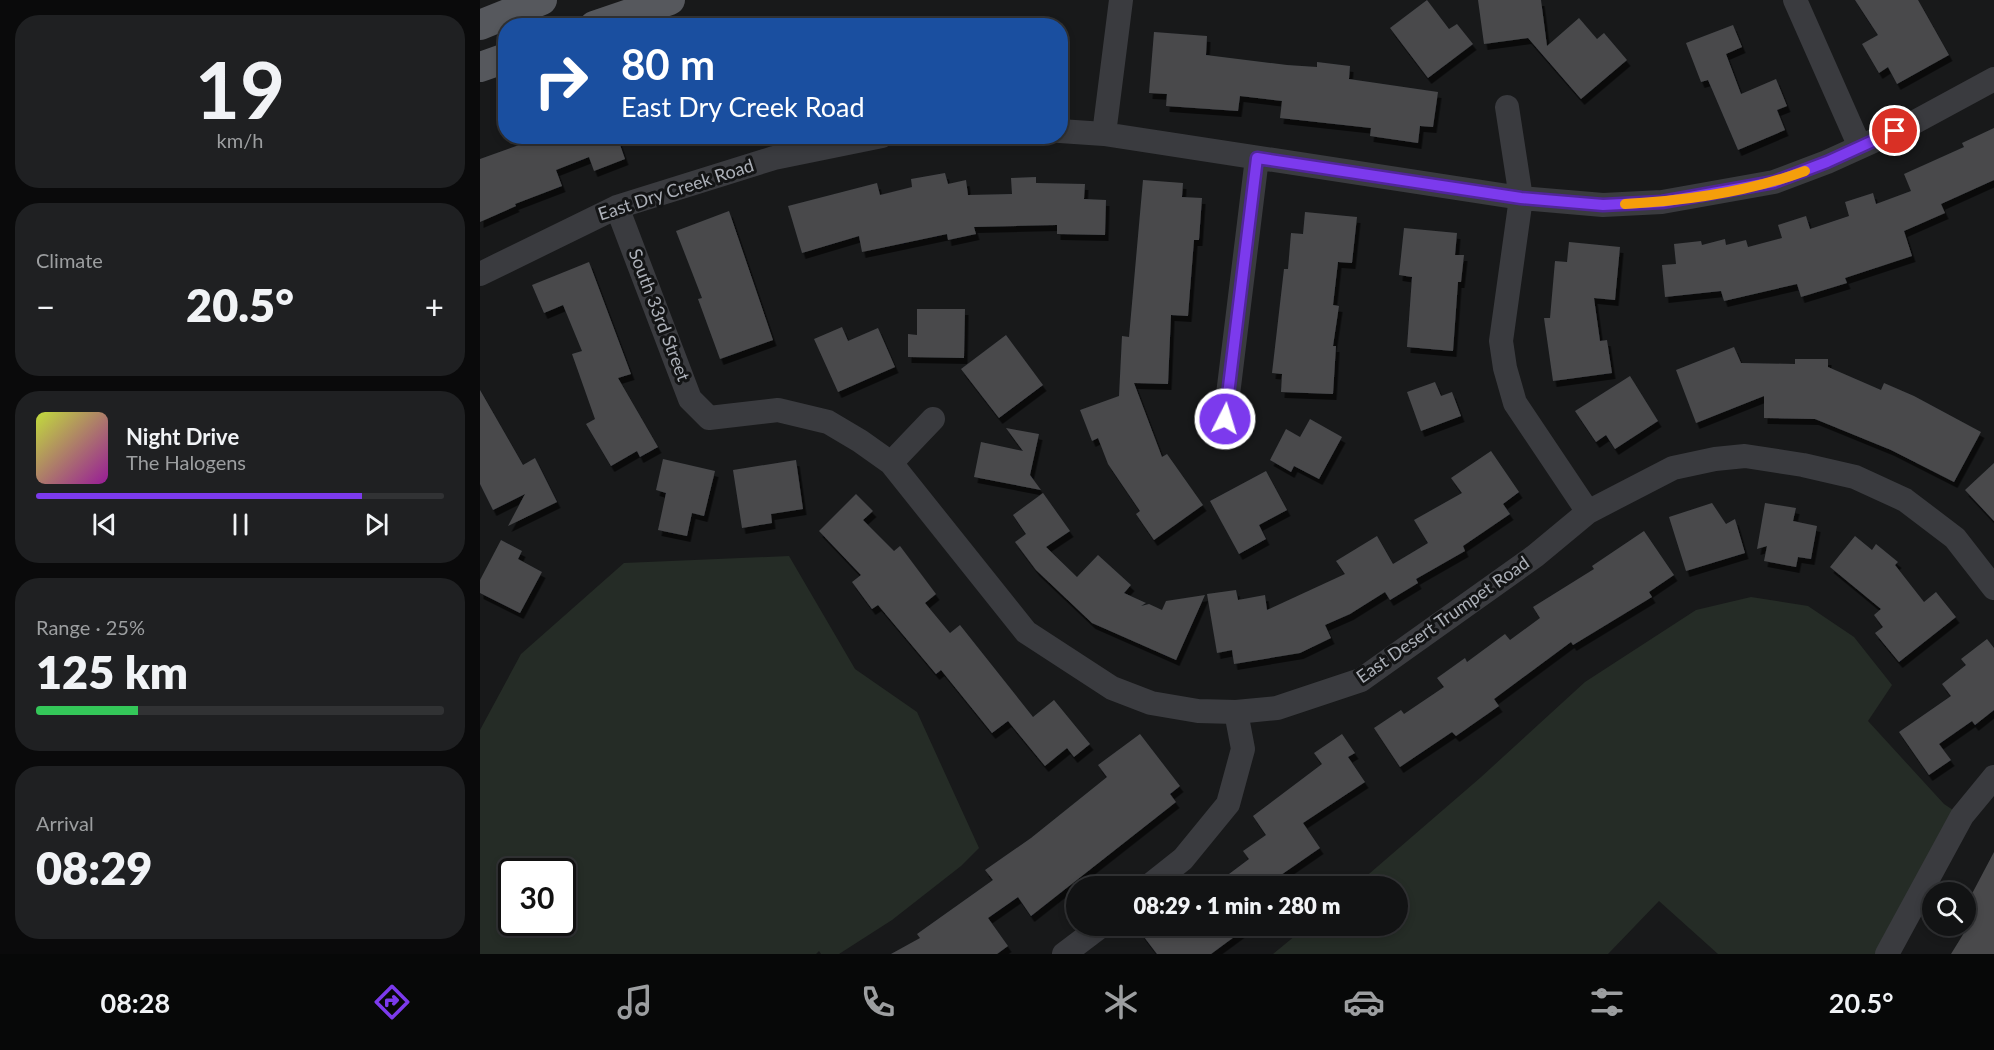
<!DOCTYPE html>
<html lang="en">
<head>
<meta charset="utf-8">
<style>
  body { margin:0; font-family:Lato,sans-serif; background:#1f2022; color:#f1f3f6; height:100vh; display:flex; flex-direction:column; font-size:22px; white-space:nowrap }
  * { box-sizing:border-box; margin:0 }
  p { font-size:20px; color:#9c9ea0 }
  .icon { flex:none; width:33px; height:33px; fill:none; stroke:currentColor; stroke-width:2; stroke-linecap:round; stroke-linejoin:round }
  .map { position:relative; flex:1; overflow:hidden }
  .drawer { display:flex; flex-direction:column; gap:15px; padding:15px; background:#0a0a0b; width:480px }
  .drawer>* { flex:none }
  .guide { position:absolute; left:18px; top:18px; width:570px; height:126px; border-radius:24px; box-shadow:0 3px 9px #0003,0 0 0 2px #313234; background:#1a4fa0; color:#fff; overflow:hidden }
  .fabs { position:absolute; left:1442px; top:882px; display:grid; gap:12px }
  .fabs a { display:grid; place-items:center; width:54px; height:54px; border-radius:50%; background:#121314; box-shadow:0 3px 9px #0003,0 0 0 2px #313234; font-size:30px }
  .speed { position:absolute; left:18px; top:858px; display:flex; gap:12px; font-size:30px; font-weight:700; text-align:center }
  .speed>* { display:grid; place-content:center; width:78px; height:78px; border-radius:50%; background:#121314; box-shadow:0 3px 9px #0003,0 0 0 2px #313234; line-height:1 }
  .speed .limit { border:3px solid #111; border-radius:9px; background:#fff; color:#111 }
  .pin { position:absolute; display:grid; place-items:center; width:51px; height:51px; color:#fff; margin:-26px; border:3px solid #fff; border-radius:50%; box-shadow:0 2px 6px #0007 }
  .me { position:absolute; width:66px; margin:-33px; rotate:5deg; stroke-linejoin:round; filter:drop-shadow(0 0 4px #0008) }
  .turn { display:flex; align-items:center; gap:21px; height:126px; padding:0 24px; font-size:27px }
  .turn .icon { width:78px; height:78px; stroke-width:2.5 }
  .turn b { display:block; font-size:42px; line-height:51px }
  .big { font-size:45px; font-weight:800; line-height:1.1 }
  .drawer .widget { flex:1; display:flex; flex-direction:column; justify-content:center; gap:9px; min-width:0; padding:0 21px; border-radius:24px; background:#1f2022 }
  .drawer .dial { align-items:center; gap:0 }
  .dial b { font-size:78px; line-height:1 }
  .song { display:flex; align-items:center; gap:18px }
  .cover { width:72px; height:72px; border-radius:9px; background:linear-gradient(135deg,hsl(70 70% 55%),hsl(300 70% 35%)) }
  .played { height:6px; border-radius:3px; background:linear-gradient(90deg,#7c3aed 80%,#313234 80%) }
  .keys { display:flex; justify-content:space-around; direction:ltr }
  .heat { display:flex; justify-content:space-between; align-items:center; font-size:33px; direction:ltr }
  .charge { height:9px; border-radius:4px; background:linear-gradient(90deg,#34c759 25%,#313234 0) }
  .trip { position:absolute; left:586px; top:876px; width:342px; height:60px; border-radius:30px; background:#121314; box-shadow:0 3px 9px #0003,0 0 0 2px #313234; font-weight:800; line-height:60px; text-align:center }
  .tabs { display:flex; height:96px; justify-content:space-around; align-items:center; background:#070808; color:#9c9ea0 }
  .tabs .icon { width:42px; height:42px }
  .tabs .on { color:#7c3aed }
  .tabs b { font-size:27px; color:#f1f3f6 }
  main { display:flex; flex:1; min-height:0 }
  .map>svg:first-child { display:block }
</style>
</head>
<body>
<main>
<section class="drawer">
<div class="widget dial"><b>19</b><p>km/h</p></div>
<div class="widget"><p>Climate</p>
<div class="heat"><a>−</a><b class="big">20.5°</b><a>+</a></div>
</div>
<div class="widget">
<div class="song"><i class="cover"></i><div><b>Night Drive</b><p>The Halogens</p></div></div>
<div class="played"></div>
<div class="keys"><svg class="icon" aria-label="previous" viewBox="0 0 24 24"><path d="M18 5L8 12l10 7zM5 5v14"/></svg><svg class="icon" aria-label="pause" viewBox="0 0 24 24"><path d="M8 5v14M16 5v14"/></svg><svg class="icon" aria-label="next" viewBox="0 0 24 24"><path d="M6 5l10 7-10 7zM19 5v14"/></svg></div>
</div>
<div class="widget"><p>Range · 25%</p><b class="big">125 km</b><div class="charge"></div></div>
<div class="widget"><p>Arrival</p><b class="big">08:29</b></div>
</section>
<div class="map">
<svg width="1514" height="954" viewBox="0 0 1514 954">
  <defs>
    <filter id="shadow"><feDropShadow dx="3.5" dy="6" stdDeviation="0" flood-color="#0009"/></filter>
  </defs>
  <rect width="100%" height="100%" fill="#18191a"/>
  <!-- green -->
  <path fill="#252c26" fill-rule="evenodd" d="M309,556L375,669L437,712L499,848L481,866L412,920L359,954H341L339,951L336,954H0V730L41,654L144,563ZM32,872H82V922H32Z
    M1271,597L1328,606L1374,637L1412,685L1388,721L1464,804L1482,816L1407,954H1238L1179,901L1128,954H793L827,926H918V886H875L1000,778L1105,682L1216,610Z"/>
  <!-- building -->
  <path fill="#48494c" filter="url(#shadow)" d="M947,0L969,29L977,24L993,44L948,78L910,28Z
    M998,0H1061L1067,46L1099,18L1117,39L1124,33L1147,60L1101,99L1048,38L1004,44Z
    M1375,0H1438L1469,55L1417,84L1408,67L1399,73L1382,44L1398,35Z
    M1253,25L1262,47L1246,54L1261,94L1296,79L1307,106L1297,110L1305,130L1258,150L1228,80L1221,82L1206,43Z
    M674,32L727,36L726,55L807,65L837,67V62L870,66L869,79L958,92L953,127L940,126L938,143L890,136L891,128L800,118L802,101L760,96L758,111L686,106L687,94L669,93Z
    M1514,128V180L1461,204L1465,213L1424,231L1432,256L1365,278L1367,283L1321,297L1317,284L1244,301L1241,291L1185,297L1182,265L1196,264L1194,244L1221,241L1222,245L1245,239L1246,245L1266,240L1268,247L1302,238L1298,225L1326,216L1330,229L1369,216L1365,202L1393,193L1396,204L1431,191L1424,174L1484,147L1482,143Z
    M64,136H137L145,159L114,171L109,157L76,170L82,186L35,204L36,206L0,222V159Z
    M465,173L468,184L486,180L488,195L532,194L531,178L556,177V183L605,184L604,199L626,200L625,235L577,234V225L494,227L496,234L468,240L467,234L382,252L379,236L322,253L308,206L397,183L400,195L432,187L431,179Z
    M663,180L703,183L702,197L722,198L719,240H714L708,316L691,315L688,384L654,383L682,457L687,454L723,505L674,540L656,514L660,511L628,464L618,438L612,441L600,410L639,396L642,336L649,337Z
    M249,211L293,340L240,359L218,299L222,298L196,231Z
    M825,212L877,217L872,263L858,262L853,305L859,306L853,346H856L853,394L801,392L802,374L792,373L804,269H808L811,233L823,234Z
    M924,228L977,233L975,255H984L981,282H978L973,351L927,347L932,277L919,275Z
    M1089,242L1140,247L1135,300L1114,298L1120,341L1127,340L1132,373L1073,381L1064,318H1070L1075,261L1087,262Z
    M109,262L151,374L138,378L178,447L160,457L157,451L131,466L106,424L115,419L92,354L102,351L83,305L64,313L52,285Z
    M437,309H485L484,358L428,357V334L437,335Z
    M362,327L368,341L398,328L415,367L358,392L334,339Z
    M526,335L563,385L519,418L481,369Z
    M1254,347L1261,363L1315,364V359H1348V367L1401,390L1404,383L1434,396L1501,432L1474,482L1411,450L1335,419L1284,418V396L1216,423L1196,370Z
    M1150,376L1178,421L1135,449L1126,435L1116,442L1095,411Z
    M955,382L961,396L972,392L981,416L941,431L927,392Z
    M0,390L43,465L55,458L77,502L28,526L45,494L13,510L0,484Z
    M830,419L862,437L839,479L814,466L811,472L790,460L806,429L820,437Z
    M526,428L559,434L550,475L561,490L494,477L501,442L543,451Z
    M1011,451L1039,492L1023,504L1030,514L983,546L985,551L936,579L938,583L910,600L905,592L870,614L845,625L851,638L820,653L754,664L752,650L737,653L727,594L756,590L758,600L785,595L787,610L865,574L856,561L897,536L913,564L948,543L934,520L982,493L971,478Z
    M183,459L235,471L224,516L212,513L207,536L178,530L186,493L176,490Z
    M316,460L323,509L291,514L292,523L262,528L253,470Z
    M1514,463V521L1485,490Z
    M786,471L807,510L779,525L786,539L759,554L730,501Z
    M563,493L590,531L566,547L597,577L618,555L651,585L644,593L666,603L661,606L669,604L682,610L686,601L725,595L696,660L612,623L556,570L535,542L546,534L533,515Z
    M376,494L393,511L383,520L414,551L420,546L456,594L445,603L470,633L480,625L553,717L574,700L610,744L594,757L587,748L565,766L528,721L512,733L461,670L456,674L398,605L392,609L372,582L381,575L339,531Z
    M1232,503L1246,524L1255,519L1265,553L1206,571L1189,517Z
    M1285,503L1316,508L1313,521L1337,526L1331,559L1318,557L1316,567L1284,561L1287,546L1277,549Z
    M1164,531L1194,575L1169,592L1172,597L1093,645L1091,642L1014,699L1019,706L976,736L972,732L920,767L894,728L921,710L924,714L964,687L957,678L985,658L987,662L1025,634L1030,640L1060,618L1053,607L1114,569L1112,566Z
    M1375,536L1392,550L1396,544L1418,562L1415,565L1444,602L1456,592L1476,617L1419,662L1395,633L1403,627L1394,615L1401,609L1350,567Z
    M21,540L42,551L38,559L62,572L40,613L0,593V580Z
    M1507,639L1514,648V710L1495,725L1492,721L1459,744L1471,760L1449,775L1419,732L1471,696L1462,684L1486,665L1481,659Z
    M660,734L700,786L690,794L696,802L551,916L538,897L508,918L528,946L517,954H411L440,938L437,934L513,880L505,870L551,838L627,777L618,765Z
    M862,734L875,753L868,757L885,782L823,823L840,848L785,886H733L769,859L763,851L786,835L773,816L842,764L834,753Z
    M1514,852V954H1471L1487,928L1485,907Z
    M671,926H769L731,954H677L661,933Z"/>
  <g fill="none" stroke-linecap="round" stroke-linejoin="round">
    <!-- minor -->
    <path stroke="#3a3b3f" stroke-width="24" d="M1315,0L1380,147
      M1027,107L1041,198L1021,341L1025,368L1035,403L1108,512
      M580,131L624,134L1041,198L1123,205L1182,202L1294,182L1347,162L1433,123L1514,79
      M624,134L641,0
      M137,207L210,399L229,418L298,410L348,422L380,441L411,463L546,632L632,688L671,703L718,711L756,712L797,708L881,680L1055,556L1108,512L1193,468L1235,459L1265,456L1323,465L1375,477L1425,500L1475,538L1514,588
      M0,274L137,207L294,158L402,136
      M745,419L777,158
      M411,463L453,419
      M669,886L703,859L748,804L763,749L756,712
      M584,954L621,926
      M1407,954L1482,816L1514,777"/>
    <!-- major -->
    <path stroke="#56585d" stroke-width="30" d="M0,25L62,0
      M114,26L190,0
      M0,67L26,58"/>
  </g>
  <g fill="none" stroke-linecap="round" stroke-linejoin="round">
    <!-- route casing -->
    <g stroke="#51269a" stroke-width="15">
      <path id="route" d="M745,419L777,158L1041,198L1123,205L1182,202L1294,182L1347,162L1415,131"/>
    </g>
    <!-- route -->
    <use href="#route" stroke="#7c3aed" stroke-width="10"/>
    <!-- slow -->
    <path stroke="#f59e0b" stroke-width="10" d="M1145,204C1205,201 1268,192 1325,171"/>
  </g>
  <g text-anchor="middle" stroke-width="6" stroke-linejoin="round" paint-order="stroke">
    <!-- street labels -->
    <g font-size="18" fill="#acb0b8" stroke="#131415">
      <text transform="translate(196 190) rotate(-18)" y="6">East Dry Creek Road</text>
      <text transform="translate(179 315) rotate(69)" y="6">South 33rd Street</text>
      <text transform="translate(963 620) rotate(-35)" y="6">East Desert Trumpet Road</text>
    </g>
  </g>
</svg>
<div class="fabs">
<a><svg class="icon" aria-label="search" viewBox="0 0 24 24"><circle cx="10" cy="10" r="6"/><path d="M15 15l6 6"/></svg></a>
</div>
<div class="speed"><div class="limit">30</div></div>
<div class="pin" style="left:1415px;top:131px;background:#d93025"><svg class="icon" aria-label="arrive" viewBox="0 0 24 24"><path d="M6 21V4h12l-3 4 3 4H6"/></svg></div>
<svg class="me" style="left:745px;top:419px" viewBox="-20 -20 40 40"><circle r="17" fill="#7c3aed" stroke="#fff" stroke-width="3"/><path d="M0-11L8 9 0 5-8 9z" fill="#fff"/></svg>
<div class="trip">08:29 · 1 min · 280 m</div>
<div class="guide">
<div class="turn"><svg class="icon" aria-label="right" viewBox="0 0 24 24"><path d="M7 20v-9h11M14 6l5 5-5 5"/></svg><div><b>80 m</b>East Dry Creek Road</div></div>
</div>
</div>
</main>
<nav class="tabs">
<b>08:28</b>
<svg class="icon on" aria-label="directions" viewBox="0 0 24 24"><path d="M12 3l9 9-9 9-9-9zM9 14v-3h6M13 9l2 2-2 2"/></svg>
<svg class="icon" aria-label="music" viewBox="0 0 24 24"><path d="M9 18V5l10-2v13"/><circle cx="6" cy="18" r="3"/><circle cx="16" cy="16" r="3"/></svg>
<svg class="icon" aria-label="phone" viewBox="0 0 24 24"><path d="M5 4h4l2 5-3 2q2 4 5 5l2-3 5 2v4C11 20 4 13 5 4z"/></svg>
<svg class="icon" aria-label="climate" viewBox="0 0 24 24"><path d="M12 3v18M4 7l16 10M4 17L20 7"/></svg>
<svg class="icon" aria-label="car" viewBox="0 0 24 24"><path d="M5 17H2v-5l4-1 3-4h7l3 4 3 1v5h-3M9 17h6M6 11h13"/><circle cx="7" cy="17" r="2"/><circle cx="17" cy="17" r="2"/></svg>
<svg class="icon" aria-label="filters" viewBox="0 0 24 24"><path d="M4 7h16M4 17h16"/><circle cx="9" cy="7" r="2"/><circle cx="15" cy="17" r="2"/></svg>
<b>20.5°</b>
</nav>
</body>
</html>
